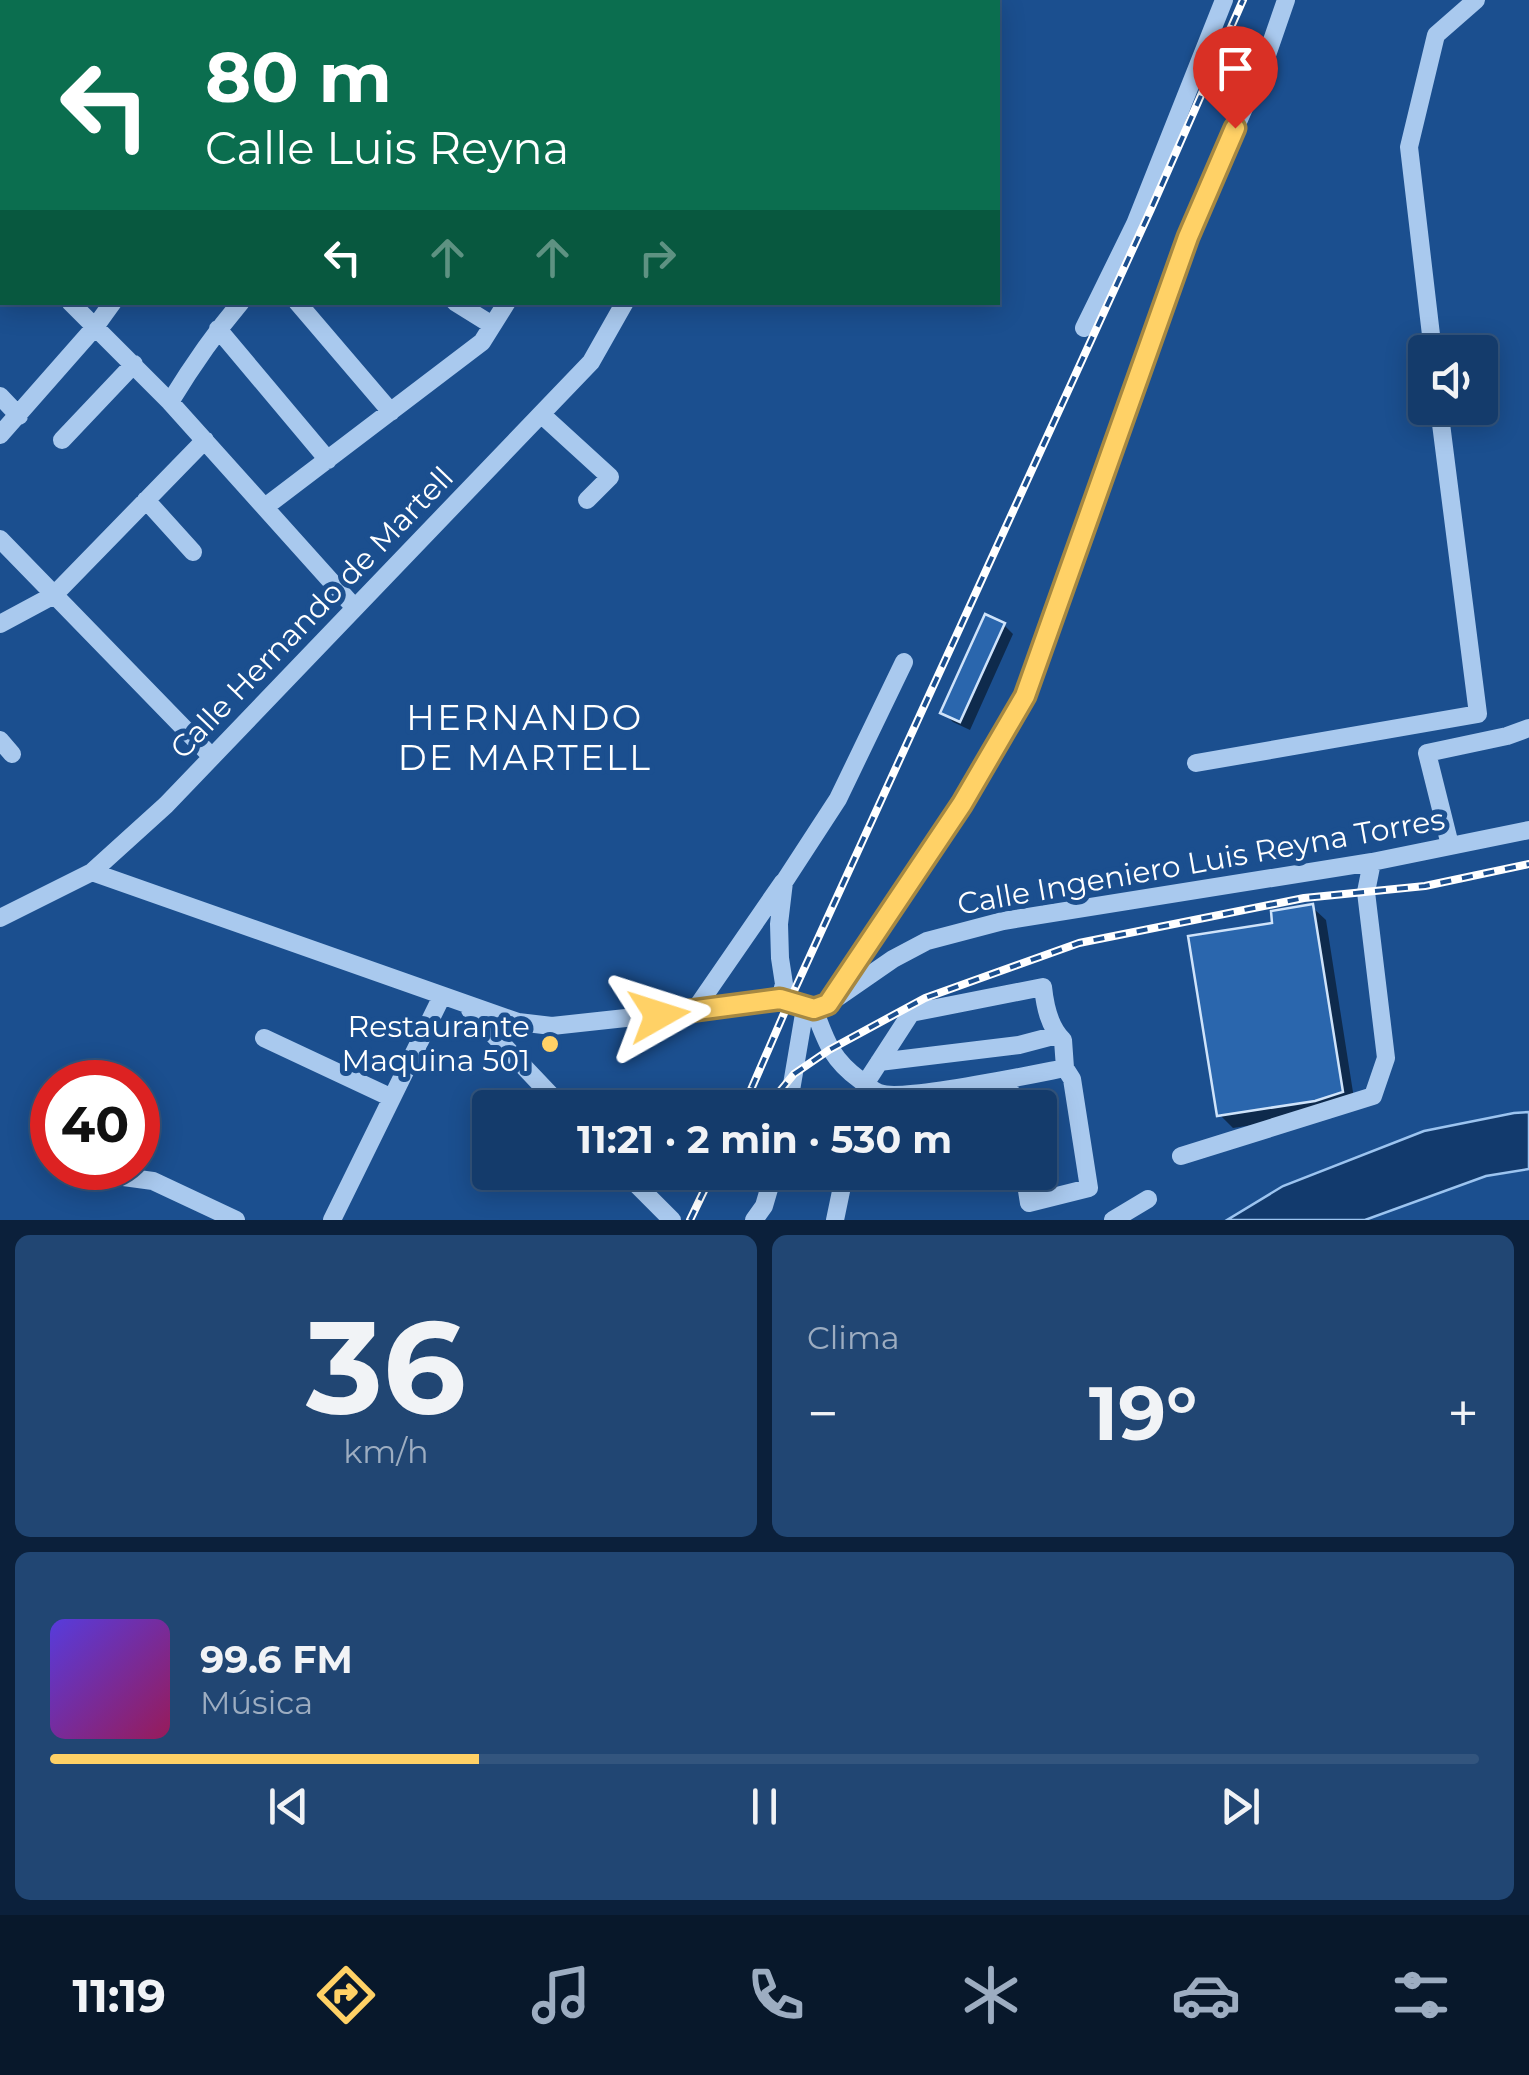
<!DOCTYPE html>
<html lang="es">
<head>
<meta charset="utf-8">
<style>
  body { margin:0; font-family:Montserrat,sans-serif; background:#214673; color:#f1f3f6; height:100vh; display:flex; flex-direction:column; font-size:38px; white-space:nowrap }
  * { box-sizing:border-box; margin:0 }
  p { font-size:32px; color:#9dadc1 }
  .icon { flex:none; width:55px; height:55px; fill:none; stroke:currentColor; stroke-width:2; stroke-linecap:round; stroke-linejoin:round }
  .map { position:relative; height:1220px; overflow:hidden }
  .side { display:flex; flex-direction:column; gap:15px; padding:15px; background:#0b203b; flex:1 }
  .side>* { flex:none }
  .guide { position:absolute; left:0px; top:0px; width:1000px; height:305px; box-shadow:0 5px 25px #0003,0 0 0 2px #33557e; background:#0b6e4f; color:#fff; overflow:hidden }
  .tools { position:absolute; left:1408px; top:335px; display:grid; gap:20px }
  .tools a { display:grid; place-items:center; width:90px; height:90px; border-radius:10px; background:#143b6b; box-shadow:0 5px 25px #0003,0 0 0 2px #33557e; font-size:50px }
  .speed { position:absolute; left:30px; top:1060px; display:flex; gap:20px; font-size:50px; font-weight:700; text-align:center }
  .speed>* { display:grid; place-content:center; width:130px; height:130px; border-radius:50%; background:#143b6b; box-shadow:0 5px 25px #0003,0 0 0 2px #33557e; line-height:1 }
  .speed .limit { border:15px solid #d22; background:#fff; color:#111 }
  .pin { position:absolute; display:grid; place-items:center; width:85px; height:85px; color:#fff; margin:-102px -42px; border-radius:50% 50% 50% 0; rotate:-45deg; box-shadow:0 0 10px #0007 }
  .pin .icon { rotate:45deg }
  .me { position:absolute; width:110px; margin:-55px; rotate:84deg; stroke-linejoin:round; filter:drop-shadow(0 0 8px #0008) }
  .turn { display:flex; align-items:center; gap:35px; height:210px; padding:0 40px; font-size:45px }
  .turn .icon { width:130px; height:130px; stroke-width:2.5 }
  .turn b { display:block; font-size:70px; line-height:85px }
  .lanes { display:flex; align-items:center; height:95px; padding:0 40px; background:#0003; justify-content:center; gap:50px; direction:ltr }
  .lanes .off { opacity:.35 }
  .big { font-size:75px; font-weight:700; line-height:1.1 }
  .side .tile { flex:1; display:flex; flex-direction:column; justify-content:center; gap:15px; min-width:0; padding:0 35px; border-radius:15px; background:#214673 }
  .side .dial { align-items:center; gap:0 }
  .dial b { font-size:130px; line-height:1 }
  .song { display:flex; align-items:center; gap:30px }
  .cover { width:120px; height:120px; border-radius:15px; background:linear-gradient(135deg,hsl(250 70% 55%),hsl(330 70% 35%)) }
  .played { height:10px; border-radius:5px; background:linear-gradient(90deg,#ffd166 30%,#33557e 30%) }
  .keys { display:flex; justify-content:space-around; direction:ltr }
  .heat { display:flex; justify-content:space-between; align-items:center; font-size:55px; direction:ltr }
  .side .tiles { flex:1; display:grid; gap:15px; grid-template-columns:1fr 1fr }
  .tile:last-child { grid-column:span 2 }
  .trip { position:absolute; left:472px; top:1090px; width:585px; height:100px; border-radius:10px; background:#143b6b; box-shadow:0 5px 25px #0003,0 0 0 2px #33557e; font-weight:700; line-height:100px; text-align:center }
  .menu { display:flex; height:160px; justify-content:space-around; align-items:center; background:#08182b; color:#9dadc1 }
  .menu .icon { width:70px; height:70px }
  .menu .selected { color:#ffd166 }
  .menu b { font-size:45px; color:#f1f3f6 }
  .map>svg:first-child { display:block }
</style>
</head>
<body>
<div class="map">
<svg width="1529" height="1220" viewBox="0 0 1529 1220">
  <rect width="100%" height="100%" fill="#1b4f8f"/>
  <!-- water -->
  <path fill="#123a6d" stroke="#9cc4f0" stroke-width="2.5" d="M1529,1112V1169L1486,1176L1365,1220H1227L1283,1186L1424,1131L1514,1113Z"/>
  <!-- shadow -->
  <path fill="#0007" d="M1004,625L1013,634L970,730L953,722L943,712Z
    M1312,907L1326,920L1355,1105L1329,1113L1233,1128L1220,1115L1275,925Z
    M547,1041H556L558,1051L547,1052L545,1050Z"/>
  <!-- building -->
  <path fill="#2a66ad" stroke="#cfe3fa" stroke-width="2.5" d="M985,614L1005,623L960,722L940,713Z
    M1313,904L1343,1092L1315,1101L1217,1116L1188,936L1272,923L1271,911Z"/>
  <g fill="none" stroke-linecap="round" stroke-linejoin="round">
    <!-- minor -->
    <path stroke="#a9c9ee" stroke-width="18" d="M174,0L177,2
      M208,0L211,2
      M518,0L530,2
      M113,2L115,0
      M328,2V0
      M418,2L419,0
      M503,2L504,0
      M566,2L567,0
      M685,2V0
      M0,233L2,235
      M70,302L170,402L355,608
      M297,302L391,412
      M455,302L492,325
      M1084,328L1135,224L1224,0
      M218,329L328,460
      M1433,352L1409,147L1436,35L1476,0
      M0,396L19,416
      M170,402C192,366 214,334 241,302
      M541,414L610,477L587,500
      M0,435L95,327L113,302
      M62,440L134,364
      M146,500L193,552
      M265,507L482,342L507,302
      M0,539L212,757
      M0,624L54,595L205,440
      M0,740L12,754
      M1196,763L1478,714L1439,408
      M1450,845L1427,753L1507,736L1529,728
      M92,872L518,1022L552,1026L755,1004L780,999L814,1009L828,1004L893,959L927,941L1003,921L1372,862L1529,830
      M0,918L92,872L166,805L591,362L625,302
      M833,996L963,803L1025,697L1188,237L1267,55L1286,0
      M780,999L784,984L780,958L779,924L784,882L838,799L904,662
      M814,1009C826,1041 831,1059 860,1080C865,1084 872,1090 879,1093C902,1102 1034,1074 1065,1068
      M470,1010L563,1108
      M694,1011L783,882
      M264,1038L392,1098
      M879,1062L1019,1045L1057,1035
      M1008,1079L1013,1108
      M788,1108L805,1008
      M860,1108L865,1084L911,1013L1043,987C1045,1006 1049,1027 1063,1040L1065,1068L1072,1079L1089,1188L1029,1203L1024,1172
      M1181,1156L1373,1096L1386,1058L1366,892L1372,862
      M72,1170L153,1181L236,1220
      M624,1172L672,1220
      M332,1220L442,996
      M754,1220L764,1206L774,1172
      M835,1220L845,1172
      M1113,1220L1148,1199"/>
    <!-- rail casing -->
    <g stroke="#fff" stroke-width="8">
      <path id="rail" d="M743,1108L789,1002L1151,209L1243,0
        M766,1108L794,1074L829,1050L925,998L1079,943L1304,898L1425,886L1529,864
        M690,1220L713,1172"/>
    </g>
    <!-- rail -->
    <use href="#rail" stroke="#1b4f8f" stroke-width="4" stroke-dasharray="11" stroke-linecap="butt"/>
  </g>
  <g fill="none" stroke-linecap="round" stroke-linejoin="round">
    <!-- route casing -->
    <g stroke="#a68842" stroke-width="25">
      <path id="route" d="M659,1015L780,999L814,1009L828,1004L962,804L1025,696L1188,237L1235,128"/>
    </g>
    <!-- route -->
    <use href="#route" stroke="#ffd166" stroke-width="18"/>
  </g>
  <!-- markers -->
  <circle fill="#ffd166" stroke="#1b4f8f" stroke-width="4" cx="550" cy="1044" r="10"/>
  <g text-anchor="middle" stroke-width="10" stroke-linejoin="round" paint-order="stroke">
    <!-- street labels -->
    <g font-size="30" fill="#fff" stroke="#1b4f8f">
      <text transform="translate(312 613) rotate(-46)" y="10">Calle Hernando de Martell</text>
      <text transform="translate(1201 862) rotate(-10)" y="10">Calle Ingeniero Luis Reyna Torres</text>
    </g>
    <!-- poi labels -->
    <g font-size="30" fill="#fff" stroke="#1b4f8f" text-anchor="end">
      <text x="530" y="1037">Restaurante<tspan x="530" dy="34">Maquina 501</tspan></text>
    </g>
    <!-- quarter labels -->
    <g font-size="35" letter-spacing="2.5" fill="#fff" stroke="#1b4f8f">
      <text x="525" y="730">HERNANDO<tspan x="525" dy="40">DE MARTELL</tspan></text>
    </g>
  </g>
</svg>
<div class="tools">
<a><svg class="icon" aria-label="sound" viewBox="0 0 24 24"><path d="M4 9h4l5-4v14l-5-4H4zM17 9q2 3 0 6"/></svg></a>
</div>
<div class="speed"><div class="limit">40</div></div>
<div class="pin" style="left:1235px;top:128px;background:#d93025"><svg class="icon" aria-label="arrive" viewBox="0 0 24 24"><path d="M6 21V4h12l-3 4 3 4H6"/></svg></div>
<svg class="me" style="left:659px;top:1015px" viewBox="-20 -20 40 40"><path d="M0-17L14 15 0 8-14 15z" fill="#ffd166" stroke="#fff" stroke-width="4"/></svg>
<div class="trip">11:21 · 2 min · 530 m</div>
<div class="guide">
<div class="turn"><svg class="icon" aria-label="left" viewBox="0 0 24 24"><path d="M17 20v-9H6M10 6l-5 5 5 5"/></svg><div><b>80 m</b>Calle Luis Reyna</div></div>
<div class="lanes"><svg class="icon" aria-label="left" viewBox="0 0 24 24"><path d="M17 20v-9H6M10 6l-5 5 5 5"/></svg><svg class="icon off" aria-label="ahead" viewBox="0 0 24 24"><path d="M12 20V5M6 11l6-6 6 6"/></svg><svg class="icon off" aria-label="ahead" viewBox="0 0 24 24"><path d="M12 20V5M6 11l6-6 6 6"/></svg><svg class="icon off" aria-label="right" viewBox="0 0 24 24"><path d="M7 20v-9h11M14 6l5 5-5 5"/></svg></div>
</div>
</div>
<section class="side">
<div class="tiles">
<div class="tile dial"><b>36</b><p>km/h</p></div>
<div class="tile"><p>Clima</p>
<div class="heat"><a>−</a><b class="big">19°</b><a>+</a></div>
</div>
<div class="tile">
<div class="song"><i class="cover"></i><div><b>99.6 FM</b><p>Música</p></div></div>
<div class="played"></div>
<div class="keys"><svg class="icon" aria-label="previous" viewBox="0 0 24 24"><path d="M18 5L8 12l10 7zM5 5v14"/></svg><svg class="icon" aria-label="pause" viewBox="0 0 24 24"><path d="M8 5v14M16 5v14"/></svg><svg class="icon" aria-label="next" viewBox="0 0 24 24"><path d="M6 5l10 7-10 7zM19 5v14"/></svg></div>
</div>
</div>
</section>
<nav class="menu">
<b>11:19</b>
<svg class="icon selected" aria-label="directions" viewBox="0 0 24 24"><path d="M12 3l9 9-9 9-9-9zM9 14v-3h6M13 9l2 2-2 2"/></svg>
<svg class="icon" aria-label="music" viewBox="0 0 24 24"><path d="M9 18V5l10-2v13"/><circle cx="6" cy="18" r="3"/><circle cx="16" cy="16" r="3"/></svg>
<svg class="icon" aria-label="phone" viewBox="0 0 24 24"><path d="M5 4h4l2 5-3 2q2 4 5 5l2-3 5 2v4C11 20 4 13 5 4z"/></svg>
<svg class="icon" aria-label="climate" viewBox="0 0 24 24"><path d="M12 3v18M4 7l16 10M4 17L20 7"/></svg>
<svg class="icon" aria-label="car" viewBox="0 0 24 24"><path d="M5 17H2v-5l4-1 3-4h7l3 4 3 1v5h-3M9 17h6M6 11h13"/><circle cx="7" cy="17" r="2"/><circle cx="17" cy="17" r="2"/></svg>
<svg class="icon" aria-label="filters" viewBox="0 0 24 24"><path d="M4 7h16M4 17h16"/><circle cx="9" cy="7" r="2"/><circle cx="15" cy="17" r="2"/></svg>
</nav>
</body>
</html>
